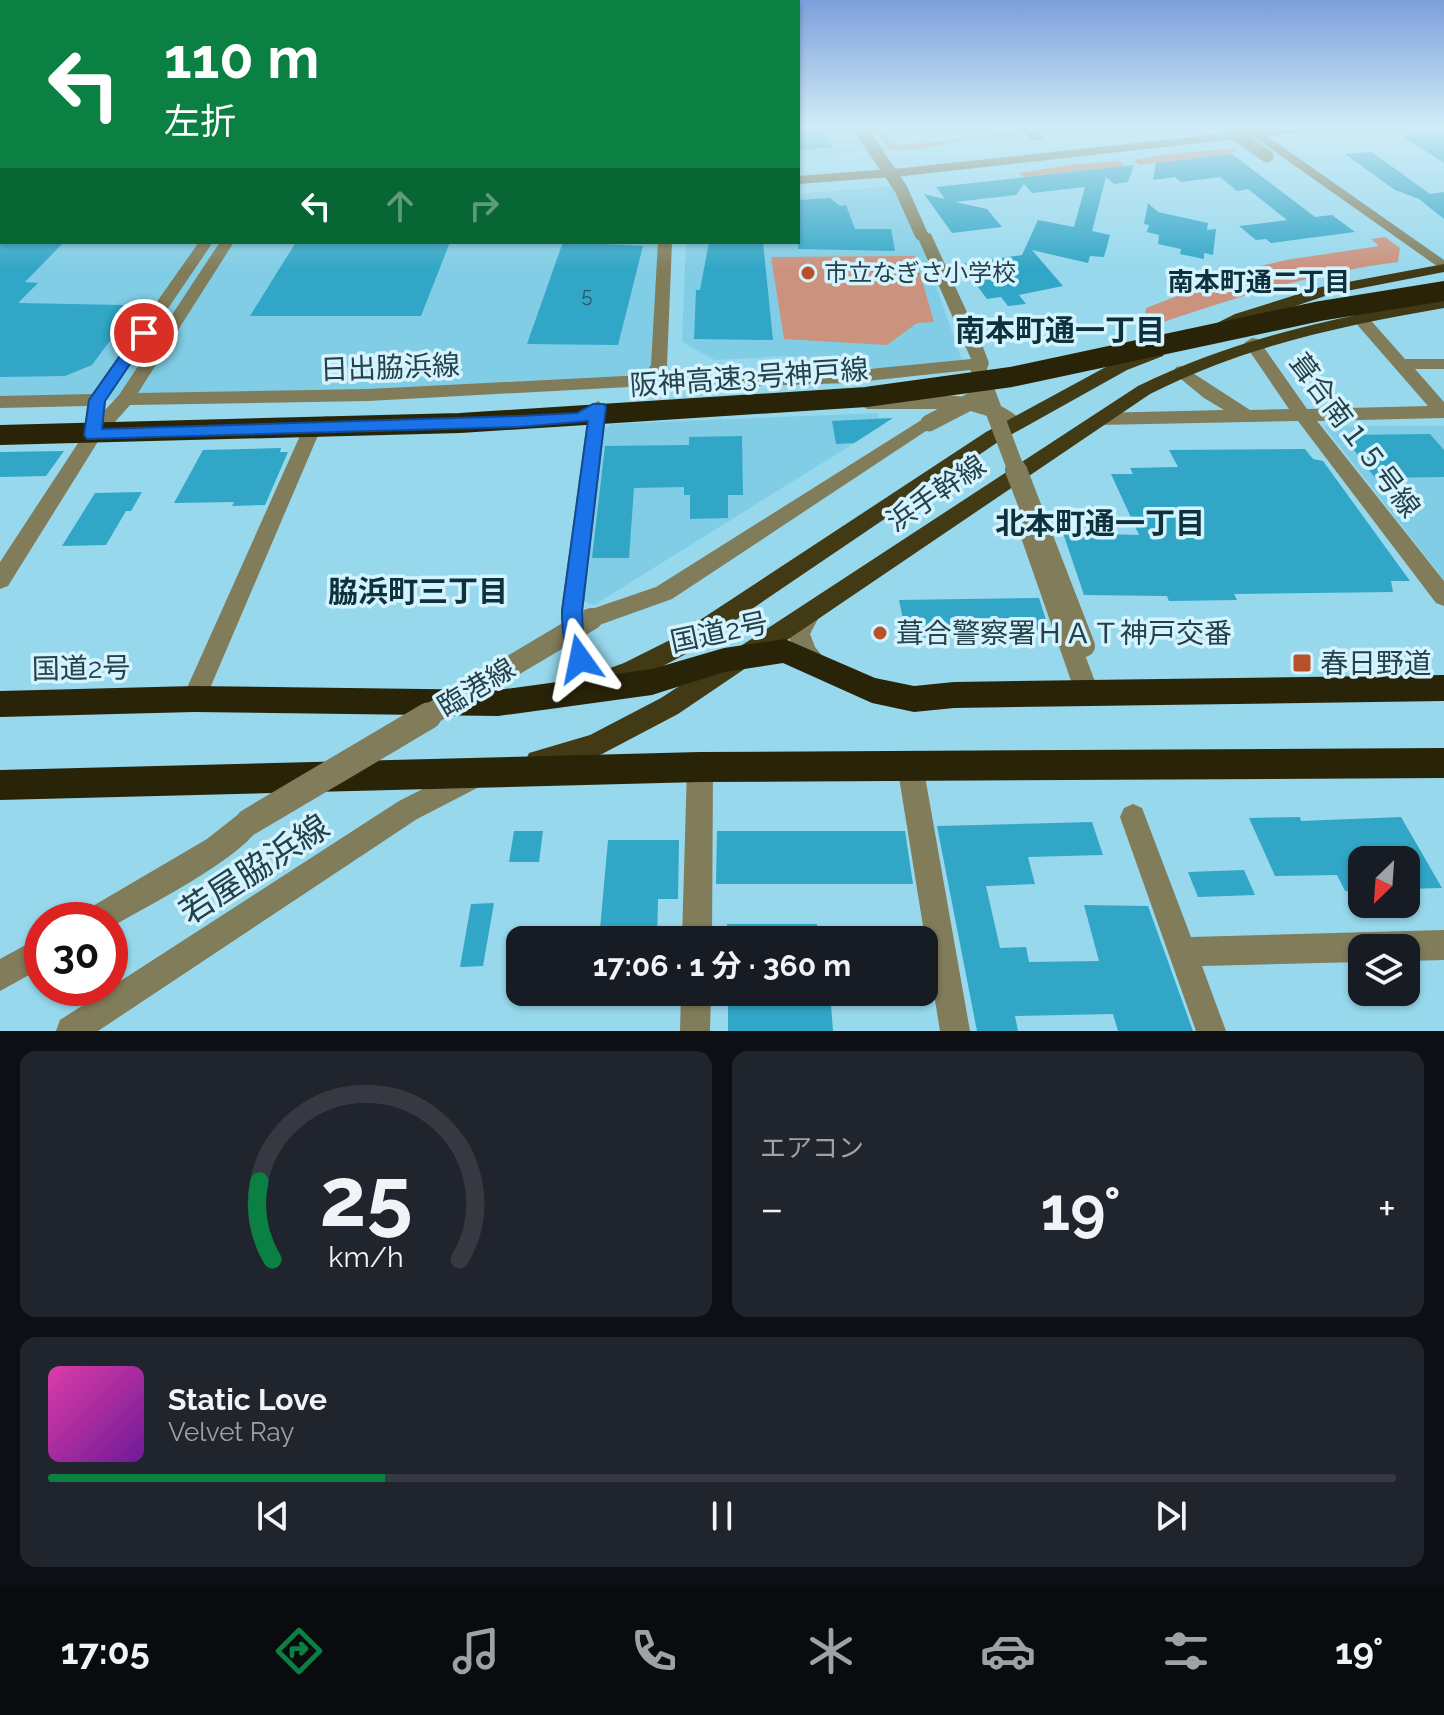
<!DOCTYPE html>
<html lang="ja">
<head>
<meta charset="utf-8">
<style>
  body { margin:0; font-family:Raleway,"Noto Sans JP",sans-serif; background:#20242c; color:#f1f3f6; height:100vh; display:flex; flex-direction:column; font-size:30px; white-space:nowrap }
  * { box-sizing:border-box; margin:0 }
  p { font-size:26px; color:#9ea1a6 }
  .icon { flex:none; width:44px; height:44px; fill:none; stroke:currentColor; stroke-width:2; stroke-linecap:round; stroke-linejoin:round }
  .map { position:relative; height:1031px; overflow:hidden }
  .drawer { display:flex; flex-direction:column; gap:20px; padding:20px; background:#0d0f14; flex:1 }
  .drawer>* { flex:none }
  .guide { position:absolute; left:0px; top:0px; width:800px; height:244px; box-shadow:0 2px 6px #0004; background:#0b8043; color:#fff; overflow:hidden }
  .needle { width:52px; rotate:205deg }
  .controls { position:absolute; left:1348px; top:846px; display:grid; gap:16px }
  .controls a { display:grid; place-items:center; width:72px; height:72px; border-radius:16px; background:#171b24; box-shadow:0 2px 6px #0004; font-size:40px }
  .speed { position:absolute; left:24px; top:902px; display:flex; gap:16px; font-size:40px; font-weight:700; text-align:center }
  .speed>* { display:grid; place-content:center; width:104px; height:104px; border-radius:50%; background:#171b24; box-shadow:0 2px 6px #0004; line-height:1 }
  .speed .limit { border:12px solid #d22; background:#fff; color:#111 }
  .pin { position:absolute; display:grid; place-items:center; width:68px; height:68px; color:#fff; margin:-34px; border:4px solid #fff; border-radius:50%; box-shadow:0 2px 8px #0007 }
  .me { position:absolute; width:88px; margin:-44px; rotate:348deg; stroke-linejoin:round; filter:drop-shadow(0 0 6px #0008) }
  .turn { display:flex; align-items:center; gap:28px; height:168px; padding:0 32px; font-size:36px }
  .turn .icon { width:104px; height:104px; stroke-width:2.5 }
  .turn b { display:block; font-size:56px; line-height:68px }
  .lanes { display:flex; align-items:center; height:76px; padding:0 32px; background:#0003; justify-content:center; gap:40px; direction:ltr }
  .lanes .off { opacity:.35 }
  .big { font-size:60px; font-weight:700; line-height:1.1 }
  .drawer .widget { flex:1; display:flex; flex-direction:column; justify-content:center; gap:12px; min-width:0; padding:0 28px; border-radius:16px; background:#20242c }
  .drawer .dial { align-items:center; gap:0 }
  .dial svg { height:208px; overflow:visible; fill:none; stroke:#363941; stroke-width:7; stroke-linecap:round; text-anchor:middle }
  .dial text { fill:#f1f3f6; stroke:none }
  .song { display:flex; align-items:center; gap:24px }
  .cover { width:96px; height:96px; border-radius:12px; background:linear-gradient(135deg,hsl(320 70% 55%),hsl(280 70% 35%)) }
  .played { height:8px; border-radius:4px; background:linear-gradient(90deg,#0b8043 25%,#363941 25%) }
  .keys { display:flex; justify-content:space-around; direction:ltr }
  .heat { display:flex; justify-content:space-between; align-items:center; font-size:44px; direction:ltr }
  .drawer .tiles { flex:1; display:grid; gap:20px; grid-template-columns:1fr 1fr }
  .widget:last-child { grid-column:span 2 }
  .trip { position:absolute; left:506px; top:926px; width:432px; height:80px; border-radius:16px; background:#171b24; box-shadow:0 2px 6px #0004; font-weight:700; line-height:80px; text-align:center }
  .tabs { display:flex; height:128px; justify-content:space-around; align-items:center; background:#090b0e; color:#9ea1a6 }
  .tabs .icon { width:56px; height:56px }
  .tabs .current { color:#0b8043 }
  .tabs b { font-size:36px; color:#f1f3f6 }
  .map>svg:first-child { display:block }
</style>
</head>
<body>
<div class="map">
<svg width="1444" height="1031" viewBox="0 0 1444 1031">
  <rect width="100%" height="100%" fill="#97d8ed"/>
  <!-- built -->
  <path fill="#81cde5" d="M0,126L2,242H665L655,376L368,395L0,402Z
    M798,126H854L871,151L798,157Z
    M893,186L917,232L962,360L879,369L853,363L790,356L715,360L682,342L686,242H798V194Z
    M877,413L882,426L594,605L581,601L603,431L612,424Z
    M1324,426H1444V580Z"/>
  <!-- green -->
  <path fill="#cb927d" d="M874,129H883L889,142L896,146L1017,133L1021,138C1002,140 983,137 964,140C939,146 915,151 889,149Z
    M1234,149L1237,151L1230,152L1232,154L1139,165L1134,160L1177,153Z
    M1120,161L1125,166L1024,177L1019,173L1068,165Z
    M1385,237L1400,248L1398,262C1311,273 1226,300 1143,329L1146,308L1248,269L1286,260L1379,246L1371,239Z
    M915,256L934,322L917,323L887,345L784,339L771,257Z"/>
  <!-- building -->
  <path fill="#31a6c6" d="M798,126H818L832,147L798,150Z
    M1444,131V163L1403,136Z
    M1372,152L1430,194L1444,192V219L1419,199L1395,190L1345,154Z
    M1232,154L1315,217L1332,215L1355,232L1271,243L1266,239L1256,240L1239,226L1287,220L1248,189L1237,191L1220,177L1181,182L1175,177L1153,180L1156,163Z
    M1134,165L1128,182L1114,184L1106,177L1092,231L1110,235L1104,257L1090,256L1088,263L1032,250L1063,286L1019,295L1026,304L1008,306L1001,297L987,299L961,264L1022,255L1038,220L1074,227L1085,187L1032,193L1024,184L1016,195L955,202L987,209L1002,227L952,233L924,194L945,199L936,187Z
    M830,198L840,206L846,205L855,229H891L895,251L798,249V200Z
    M1148,203L1158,212L1208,223L1207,230L1216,229L1213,255L1204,253V259L1180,254L1181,249L1158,244L1159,235L1147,232L1149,225L1144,224Z
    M0,242H64L25,282L38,283L18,303L123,305L132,311L92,365L65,376L0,377Z
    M296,242H450L421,316H250Z
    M563,242L643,246L618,345L527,344Z
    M709,242H763L773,340L694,339L696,290H700Z
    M893,418L854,443L836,444L832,421Z
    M1430,434L1444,450V477L1375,478L1343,435Z
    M742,436L743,495H728V518L690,519V495H684V487L634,488L629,558H592L605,446L689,445V437Z
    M281,448L280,452H288L265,505L232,506L234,502L174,503L203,450Z
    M1305,449L1313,459L1323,461L1410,581H1391L1393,592L1234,594L1237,600L1169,601L1167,596L1084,595L1063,533L1139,535L1111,474H1133L1130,468L1178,467L1169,450Z
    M64,451L46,476L0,477V452Z
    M142,492L131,511H126L106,545L62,546L95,493Z
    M1039,598L1051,636L907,638L899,600Z
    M1300,817L1301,821L1401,817L1442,888L1406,889V860H1362V891H1345L1337,875L1275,876L1249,818Z
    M1092,822L1103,855L1028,857L1035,884L986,886L1000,948L1026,947L1029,962L1099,961L1084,905L1148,906L1193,1031H1118L1113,1014L1015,1016L1018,1031H977L937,826Z
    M514,831H543L539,862H509Z
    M717,831H905L913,884H716Z
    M608,840H679L678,899H658L657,940H599Z
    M1244,870L1255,895L1198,897L1188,872Z
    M494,903L483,966L460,967L471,904Z
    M727,924H817L818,940H727Z
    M728,992H830L833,1031H728Z"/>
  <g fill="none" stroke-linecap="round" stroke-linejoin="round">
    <!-- minor -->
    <path fill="#817c5a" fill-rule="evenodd" d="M1018,126H1031L1043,138L1033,141Z
      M1251,126L1258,130L1331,126L1325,130L1267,136L1444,260V271L1254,137L904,176L798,184V176L904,168L1246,131Z
      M0,176H2V184H0Z
      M921,230L931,234L983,347L989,363L985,375H973L970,370L849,383L692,388L689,384L698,378L849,371L971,359L918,238L914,234Z
      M199,242H213L106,400L105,410L119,395L220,242H234L138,393L368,389L644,375L651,365L658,242H672L667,365L661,380L647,386L368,401L130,405L99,440L8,586L0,589V562L84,434L87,406L0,408V396L92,394Z
      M1360,313L1366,315L1405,359H1444V369H1415L1444,402V418L1317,421L1444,581V606L1436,603L1298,421L1098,425L1089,419L1098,413L1224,410L1204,398L1176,375L1174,371L1176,367L1182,366L1250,410L1289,409L1244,343L1252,338L1258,339L1307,409L1428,406L1354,321V315Z
      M924,395C956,395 1003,396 1024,424L1015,430L994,418L964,409H867L858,403L867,397Z
      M598,401L607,407L583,612L656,587L923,419L929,417L938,423L672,599L591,628L584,626L591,650L612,682L608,690L600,693C572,682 562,638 561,611L589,407Z
      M327,416L336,422L319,433L202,707L194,710L186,707L182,699L303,429L306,425Z
      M1028,521L1035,523L1038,529L1100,695L1096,703L1088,706L1080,703L1076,695L1018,529L1021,523Z
      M808,608L816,610L819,617L810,634L815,647L832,668L828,675L820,678C800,671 794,653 788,634L800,610Z
      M910,753L919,756L923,765L970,1031H940L897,765L901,756Z
      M700,755L709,758L713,767L712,940H682L687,767L691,758Z
      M472,764L481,768L485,777L481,786L417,819L98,1031H56L60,1020L399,801Z
      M1133,804L1142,808L1191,937L1444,930V960L1406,961V948H1362V962L1202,966L1226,1031H1196L1120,817L1124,808Z
      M249,809L258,813L262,822C248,856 145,907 110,928V920H82L86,910L207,839L240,813Z
      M42,936V968L0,991V959Z
      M681,992H711L710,1031H680Z"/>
    <!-- major -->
    <path fill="#413a14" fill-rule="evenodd" d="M1444,264V272L1331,294L1213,334L1205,329L1235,314L1321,287Z
      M1444,298V308C1341,326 1244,346 1150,394L678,714L602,754L538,774L529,771L525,762L529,753L590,735L661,698L1138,386C1235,338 1338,317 1444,298Z
      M1157,347L1163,348L1165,352L1163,356L1127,370L998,442L684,655L640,678L602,693L594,690L590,682L594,674L624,663L668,641L986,432L1115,362Z"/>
    <!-- highway -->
    <path fill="#292408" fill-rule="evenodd" d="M785,639L875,678L914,686L954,682L1444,675V701L954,708L914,712L872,703L783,663L724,672L652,695L498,716L194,712L0,717V691L194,686L498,690L652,669L724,648Z
      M1444,748V778L700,782L0,800V770L700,752Z"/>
    <!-- minor-bridge-far3 -->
    <path stroke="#817c5a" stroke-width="13" d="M1225,126L1267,156
      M861,130L901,189L921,234"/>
    <!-- minor-bridge-far2 -->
    <path stroke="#817c5a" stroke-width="17" d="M929,423L987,393L1017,472"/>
    <!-- minor-bridge-far1 -->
    <path stroke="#817c5a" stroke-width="22" d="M1016,470L1084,646
      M424,718L591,619"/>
    <!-- minor-bridge -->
    <path stroke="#817c5a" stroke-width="27" d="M249,822L428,716"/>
    <!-- highway-bridge -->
    <path stroke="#292408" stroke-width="20" d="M0,435L460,423L866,397L1011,377L1320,311L1444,291"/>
  </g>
  <!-- sky -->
  <linearGradient id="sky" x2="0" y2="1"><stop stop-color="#7d9fdc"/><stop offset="0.47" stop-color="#d0edf7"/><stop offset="1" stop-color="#d0edf7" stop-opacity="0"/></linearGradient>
  <rect width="1444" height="270" fill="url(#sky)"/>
  <!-- route -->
  <path fill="#1a73e8" stroke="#114b97" stroke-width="2" d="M144,328L151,333L105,401L102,429L519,416L577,413L593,404H604L606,407L582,611L583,636L591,659L588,666L580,668L573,666C564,647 562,631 562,611L588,421L519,427L87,439L84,435L89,400L139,329Z"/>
  <!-- markers -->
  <g fill="#b85129" stroke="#d3f3fe" stroke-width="3">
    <circle cx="808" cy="273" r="8"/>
    <circle cx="880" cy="633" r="8"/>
    <rect x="1292" y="653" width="20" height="20" rx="4"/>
  </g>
  <g text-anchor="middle" stroke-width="7" stroke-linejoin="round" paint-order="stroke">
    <!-- far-number labels -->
    <g font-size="20" fill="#295a69">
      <text x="587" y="302">5</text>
    </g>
    <!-- far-poi labels -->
    <g font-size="24" fill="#26414a" stroke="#d3f3fe" text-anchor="start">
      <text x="824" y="281">市立なぎさ小学校</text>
    </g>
    <!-- far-neighbourhood labels -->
    <g font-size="26" font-weight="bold" fill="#0e313b" stroke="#d3f3fe">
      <text x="1259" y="291">南本町通二丁目</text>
    </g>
    <!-- street labels -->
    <g font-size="28" fill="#26414a" stroke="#d3f3fe">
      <text transform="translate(390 367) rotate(-2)" y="10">日出脇浜線</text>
      <text transform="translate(749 377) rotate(-4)" y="10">阪神高速3号神戸線</text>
      <text transform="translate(1355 435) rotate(53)" y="10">葺合南１５号線</text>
      <text transform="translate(936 493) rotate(-34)" y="10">浜手幹線</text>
      <text transform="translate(719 632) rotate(-12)" y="10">国道2号</text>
      <text transform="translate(81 668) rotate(-1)" y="10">国道2号</text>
      <text transform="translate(476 687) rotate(-31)" y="10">臨港線</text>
    </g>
    <!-- poi labels -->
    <g font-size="28" fill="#26414a" stroke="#d3f3fe" text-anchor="start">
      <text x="896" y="643">葺合警察署ＨＡＴ神戸交番</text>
      <text x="1320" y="673">春日野道</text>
    </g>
    <!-- neighbourhood labels -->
    <g font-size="30" font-weight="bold" fill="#0e313b" stroke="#d3f3fe">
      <text x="1060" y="341">南本町通一丁目</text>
      <text x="1100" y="534">北本町通一丁目</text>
      <text x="418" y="602">脇浜町三丁目</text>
    </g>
    <!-- near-street labels -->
    <g font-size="34" fill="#26414a" stroke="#d3f3fe">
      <text transform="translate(254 869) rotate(-33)" y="12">若屋脇浜線</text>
    </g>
  </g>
</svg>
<div class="controls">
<a><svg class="needle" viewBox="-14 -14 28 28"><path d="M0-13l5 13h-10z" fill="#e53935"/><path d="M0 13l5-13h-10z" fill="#9ea1a6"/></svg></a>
<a><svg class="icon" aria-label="layers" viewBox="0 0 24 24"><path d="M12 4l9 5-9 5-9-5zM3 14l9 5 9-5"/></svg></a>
</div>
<div class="speed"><div class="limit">30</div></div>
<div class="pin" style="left:144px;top:333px;background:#d93025"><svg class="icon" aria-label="arrive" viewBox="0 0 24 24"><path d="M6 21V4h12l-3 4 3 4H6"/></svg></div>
<svg class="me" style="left:580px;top:659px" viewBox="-20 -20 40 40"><path d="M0-17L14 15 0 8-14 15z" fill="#1a73e8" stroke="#fff" stroke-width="4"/></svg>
<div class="trip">17:06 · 1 分 · 360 m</div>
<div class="guide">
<div class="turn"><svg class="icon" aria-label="left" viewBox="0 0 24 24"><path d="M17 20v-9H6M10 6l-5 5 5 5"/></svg><div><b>110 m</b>左折</div></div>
<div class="lanes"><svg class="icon" aria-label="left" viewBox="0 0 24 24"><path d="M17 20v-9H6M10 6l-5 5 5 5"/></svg><svg class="icon off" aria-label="ahead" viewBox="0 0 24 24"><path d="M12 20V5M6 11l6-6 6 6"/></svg><svg class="icon off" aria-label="right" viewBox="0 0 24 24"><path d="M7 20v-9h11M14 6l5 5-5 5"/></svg></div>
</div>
</div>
<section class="drawer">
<div class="tiles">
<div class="widget dial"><svg viewBox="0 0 100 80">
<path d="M14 69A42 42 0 1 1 86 69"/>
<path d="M14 69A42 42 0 0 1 9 39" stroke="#0b8043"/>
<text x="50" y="56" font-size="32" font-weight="700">25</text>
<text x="50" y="72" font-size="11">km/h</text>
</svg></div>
<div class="widget"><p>エアコン</p>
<div class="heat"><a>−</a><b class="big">19°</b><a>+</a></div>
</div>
<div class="widget">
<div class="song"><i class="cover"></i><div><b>Static Love</b><p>Velvet Ray</p></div></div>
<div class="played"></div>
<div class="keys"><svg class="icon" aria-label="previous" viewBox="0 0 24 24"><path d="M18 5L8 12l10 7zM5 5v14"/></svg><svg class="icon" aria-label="pause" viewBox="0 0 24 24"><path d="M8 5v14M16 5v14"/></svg><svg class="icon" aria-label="next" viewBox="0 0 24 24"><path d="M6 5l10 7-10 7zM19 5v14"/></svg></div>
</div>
</div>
</section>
<nav class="tabs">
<b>17:05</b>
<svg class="icon current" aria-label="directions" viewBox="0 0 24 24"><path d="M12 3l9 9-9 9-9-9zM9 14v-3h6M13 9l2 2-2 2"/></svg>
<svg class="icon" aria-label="music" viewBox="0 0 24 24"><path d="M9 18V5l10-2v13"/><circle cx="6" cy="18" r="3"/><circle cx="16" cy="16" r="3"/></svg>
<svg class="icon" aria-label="phone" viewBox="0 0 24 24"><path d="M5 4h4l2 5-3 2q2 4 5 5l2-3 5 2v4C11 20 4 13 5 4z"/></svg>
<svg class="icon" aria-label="climate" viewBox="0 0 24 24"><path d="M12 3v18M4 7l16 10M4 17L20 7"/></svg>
<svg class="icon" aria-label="car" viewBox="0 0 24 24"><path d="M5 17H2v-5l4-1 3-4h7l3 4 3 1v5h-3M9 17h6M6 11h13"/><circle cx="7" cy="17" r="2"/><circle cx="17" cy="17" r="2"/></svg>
<svg class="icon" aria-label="filters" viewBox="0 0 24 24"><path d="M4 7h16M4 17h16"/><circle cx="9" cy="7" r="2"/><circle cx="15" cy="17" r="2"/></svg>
<b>19°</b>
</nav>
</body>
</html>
